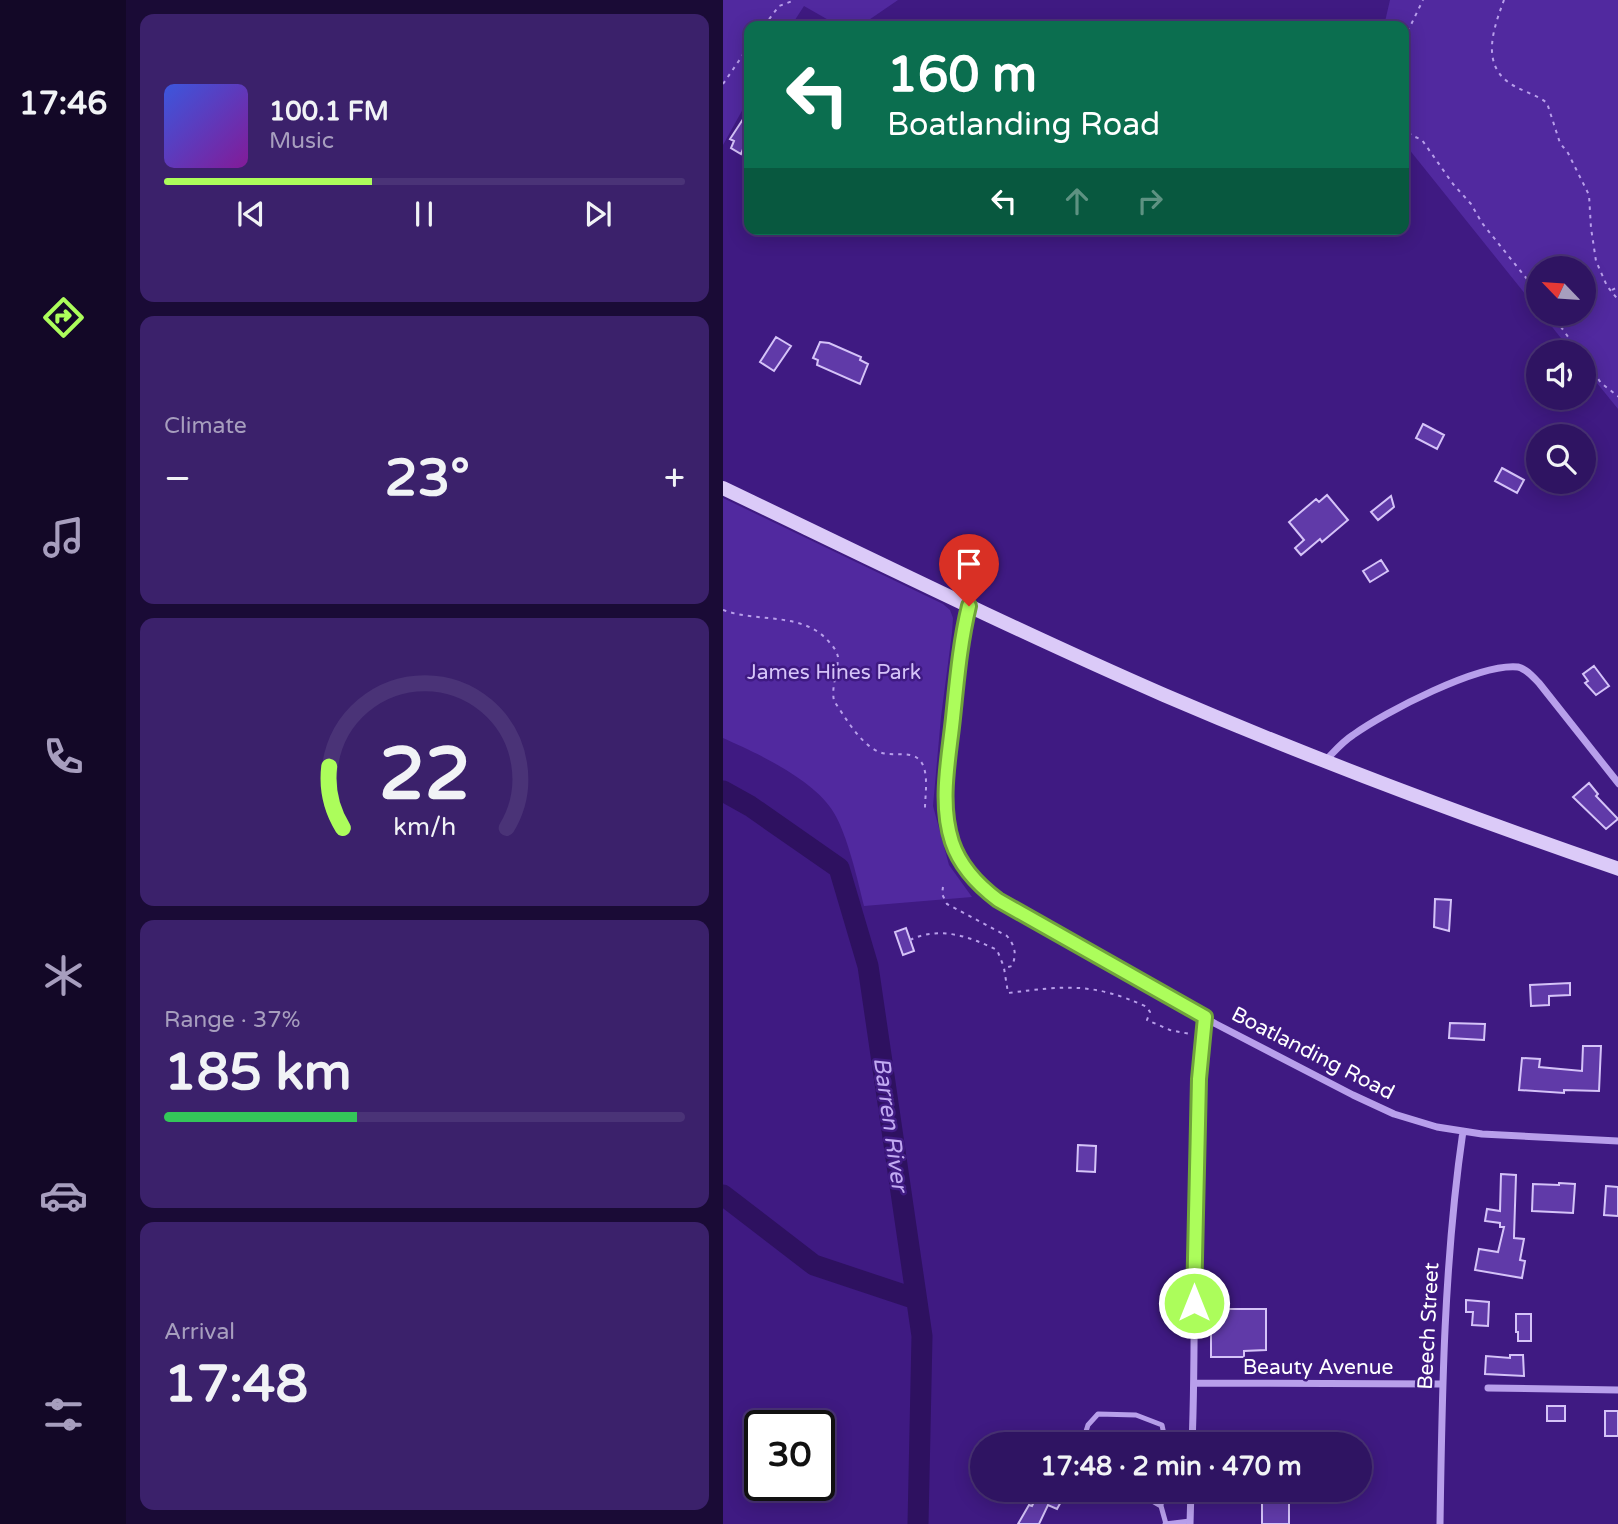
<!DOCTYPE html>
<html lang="en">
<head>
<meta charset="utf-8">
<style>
  body { margin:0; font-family:"Varela Round",sans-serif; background:#3b216b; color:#f1f3f6; height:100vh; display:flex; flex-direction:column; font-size:26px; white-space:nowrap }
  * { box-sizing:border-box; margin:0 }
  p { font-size:23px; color:#a79ebe }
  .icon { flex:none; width:38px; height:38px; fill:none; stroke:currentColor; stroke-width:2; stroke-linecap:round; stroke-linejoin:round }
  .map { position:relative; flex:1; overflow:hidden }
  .drawer { display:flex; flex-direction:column; gap:14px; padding:14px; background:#1a0b36; width:597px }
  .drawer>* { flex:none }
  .banner { position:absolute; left:21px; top:21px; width:665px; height:214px; border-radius:14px; box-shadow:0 4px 18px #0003,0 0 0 2px #4a3377; background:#0b6e4f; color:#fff; overflow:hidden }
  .needle { width:46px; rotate:295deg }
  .controls { position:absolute; left:803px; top:256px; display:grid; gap:14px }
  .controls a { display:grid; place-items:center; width:70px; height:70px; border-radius:50%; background:#2f1462; box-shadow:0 4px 18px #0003,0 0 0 2px #4a3377; font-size:35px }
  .speed { position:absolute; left:21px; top:1410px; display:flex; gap:14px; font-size:35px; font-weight:700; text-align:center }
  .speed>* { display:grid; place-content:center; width:91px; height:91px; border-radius:50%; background:#2f1462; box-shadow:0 4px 18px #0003,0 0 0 2px #4a3377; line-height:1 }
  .speed .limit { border:4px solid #111; border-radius:10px; background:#fff; color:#111 }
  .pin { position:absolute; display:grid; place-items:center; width:60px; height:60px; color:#fff; margin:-72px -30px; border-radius:50% 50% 50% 0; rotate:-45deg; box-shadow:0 0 7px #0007 }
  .pin .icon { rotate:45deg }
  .me { position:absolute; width:77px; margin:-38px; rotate:0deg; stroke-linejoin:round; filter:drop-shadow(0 0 5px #0008) }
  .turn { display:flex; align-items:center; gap:24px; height:147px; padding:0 28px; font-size:32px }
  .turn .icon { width:91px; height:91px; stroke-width:2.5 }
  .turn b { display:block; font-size:49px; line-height:60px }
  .lanes { display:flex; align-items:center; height:66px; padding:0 28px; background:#0003; justify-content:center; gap:35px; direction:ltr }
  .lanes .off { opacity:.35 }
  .big { font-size:52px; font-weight:700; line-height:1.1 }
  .drawer .widget { flex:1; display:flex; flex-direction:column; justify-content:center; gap:10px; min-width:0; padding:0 24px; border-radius:14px; background:#3b216b }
  .drawer .dial { align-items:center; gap:0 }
  .dial svg { height:182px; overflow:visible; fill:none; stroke:#4a3377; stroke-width:7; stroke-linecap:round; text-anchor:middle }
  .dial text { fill:#f1f3f6; stroke:none }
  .song { display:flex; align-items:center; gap:21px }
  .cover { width:84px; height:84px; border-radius:10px; background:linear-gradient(135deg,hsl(230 70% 55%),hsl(290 70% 35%)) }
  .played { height:7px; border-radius:4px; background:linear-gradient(90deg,#acfd5b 40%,#4a3377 40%) }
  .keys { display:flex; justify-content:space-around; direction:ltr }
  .heat { display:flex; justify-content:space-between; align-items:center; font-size:38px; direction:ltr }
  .charge { height:10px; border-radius:5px; background:linear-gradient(90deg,#34c759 37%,#4a3377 0) }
  .trip { position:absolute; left:247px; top:1432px; width:402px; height:70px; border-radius:35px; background:#2f1462; box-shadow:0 4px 18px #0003,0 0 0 2px #4a3377; font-weight:700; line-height:70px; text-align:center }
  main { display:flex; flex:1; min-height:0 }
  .tabs { display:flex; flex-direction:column; width:126px; justify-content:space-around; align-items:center; background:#130827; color:#a79ebe }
  .tabs .icon { width:49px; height:49px }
  .tabs .current { color:#acfd5b }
  .tabs b { font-size:32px; color:#f1f3f6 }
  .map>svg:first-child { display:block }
</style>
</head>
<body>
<main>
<nav class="tabs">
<b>17:46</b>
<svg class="icon current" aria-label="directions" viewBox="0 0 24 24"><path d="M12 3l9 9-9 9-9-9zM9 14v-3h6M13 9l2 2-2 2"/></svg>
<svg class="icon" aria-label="music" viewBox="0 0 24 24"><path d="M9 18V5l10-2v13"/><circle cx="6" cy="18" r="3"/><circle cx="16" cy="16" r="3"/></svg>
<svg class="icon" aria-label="phone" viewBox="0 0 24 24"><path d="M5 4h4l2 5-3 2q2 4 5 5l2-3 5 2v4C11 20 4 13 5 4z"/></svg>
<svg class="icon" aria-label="climate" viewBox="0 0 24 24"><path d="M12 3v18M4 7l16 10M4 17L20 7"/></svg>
<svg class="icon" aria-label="car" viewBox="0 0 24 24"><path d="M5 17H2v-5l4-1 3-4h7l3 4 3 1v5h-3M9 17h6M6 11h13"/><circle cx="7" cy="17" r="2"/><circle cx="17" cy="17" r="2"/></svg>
<svg class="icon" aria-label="filters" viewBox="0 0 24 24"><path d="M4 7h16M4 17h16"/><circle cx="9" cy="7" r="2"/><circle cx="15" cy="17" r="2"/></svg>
</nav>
<section class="drawer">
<div class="widget">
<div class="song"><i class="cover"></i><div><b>100.1 FM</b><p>Music</p></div></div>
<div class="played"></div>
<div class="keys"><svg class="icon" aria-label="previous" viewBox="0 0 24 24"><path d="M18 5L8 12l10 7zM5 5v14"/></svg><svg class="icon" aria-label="pause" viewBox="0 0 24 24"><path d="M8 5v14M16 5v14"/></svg><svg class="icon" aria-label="next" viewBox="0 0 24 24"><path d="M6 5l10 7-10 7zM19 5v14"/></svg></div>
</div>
<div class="widget"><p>Climate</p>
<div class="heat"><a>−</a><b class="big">23°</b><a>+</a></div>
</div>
<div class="widget dial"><svg viewBox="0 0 100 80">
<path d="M14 69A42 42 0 1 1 86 69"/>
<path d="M14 69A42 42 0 0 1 8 42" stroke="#acfd5b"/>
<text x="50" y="56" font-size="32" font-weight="700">22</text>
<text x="50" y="72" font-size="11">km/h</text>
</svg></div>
<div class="widget"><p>Range · 37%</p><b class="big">185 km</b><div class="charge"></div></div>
<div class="widget"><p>Arrival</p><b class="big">17:48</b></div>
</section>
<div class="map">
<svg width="896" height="1524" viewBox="0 0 896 1524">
  <rect width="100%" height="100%" fill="#3f1a82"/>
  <!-- green -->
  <path fill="#51299f" d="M0,0H175L137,26H116L81,6L68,26H26V98L0,145Z
    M667,0H895V409L861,367V352H849L818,313H861V268H816L815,310L681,143V26H661Z
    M0,498L220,604L227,610L230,618L229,633L218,717L210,806L226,865L249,897L141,906C135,881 124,834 111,813C92,780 34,753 0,738Z"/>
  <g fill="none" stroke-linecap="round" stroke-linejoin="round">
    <!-- river -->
    <path stroke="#2e1160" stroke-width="21" d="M0,791L27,806L116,868L145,966L199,1336L195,1524
      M0,1195L91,1265L193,1299"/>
  </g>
  <!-- building -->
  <path fill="#603aa8" stroke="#d5c3f8" stroke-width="2" d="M26,110V153L20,149L18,154L8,148L11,141L7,139Z
    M53,337L68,346L51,371L37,362Z
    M97,342L106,343L138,357L137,360L145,364L137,384L94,365L95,360L90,358Z
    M700,424L721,435L714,449L693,438Z
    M779,468L801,480L794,493L772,481Z
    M604,495L625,520L599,542L597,539L578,555L572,548L581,540L566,522L593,499L596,502Z
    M668,496L671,507L655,520L648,512Z
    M658,560L665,571L647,582L640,571Z
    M871,666L886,686L873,695L862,683L865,681L860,674Z
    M866,783L875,794L873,796L895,819L883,829L850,797Z
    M712,899L728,900L726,931L711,927Z
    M183,928L191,951L180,955L172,932Z
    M847,983V995L826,996V1005L808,1006L807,985Z
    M727,1023L762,1024L761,1040L726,1038Z
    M860,1046H878L876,1091L841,1090V1093L796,1090L799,1058L817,1059L816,1067L859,1071Z
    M355,1145L373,1146L372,1172L354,1171Z
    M778,1174L793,1175L791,1236V1238L801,1239L797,1260L802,1261L799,1278L752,1270L756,1249L775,1252L781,1227H777V1223L762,1221L764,1209L777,1211Z
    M836,1183L852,1184L850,1213L809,1211L810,1184L836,1185Z
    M883,1186L895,1187V1216L881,1215Z
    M743,1300L766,1302L765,1326L749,1325L750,1312H743Z
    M488,1309H543V1350L521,1351V1357H488Z
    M793,1314H808V1341H795V1332H793Z
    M787,1355H800L801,1376L762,1374L763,1356L787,1358Z
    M824,1406H842V1421H824Z
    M882,1411H895V1436H882Z
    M317,1489L339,1500L334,1509L325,1505L316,1524H295L306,1505L309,1506Z
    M539,1489H566V1524H539Z"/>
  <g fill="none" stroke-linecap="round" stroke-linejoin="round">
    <!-- path -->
    <path stroke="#b89feb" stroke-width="2" stroke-dasharray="3.5 5" stroke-linecap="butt" d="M781,0C771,27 758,62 785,82C797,91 813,94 824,103L837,143L845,153L866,195L868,228L873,261L884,286L896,301
      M41,26L56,6L72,0
      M681,39L700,0
      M0,84L26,46
      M681,125L688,135L699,140L730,184L748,204L759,223L816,294
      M889,290L896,286
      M828,313L856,352
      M861,358L878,383L896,397
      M0,610C35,623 81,611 107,643C111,647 114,652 115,657C115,672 108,686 111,701C122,717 136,742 154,751C164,756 176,753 187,755C209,759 202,792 202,808
      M220,887L219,894L224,904L284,936C292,946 294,954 289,966L281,968L285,993C342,986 370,982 424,1007L427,1012L424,1020L447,1030L467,1034
      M187,940C216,926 246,936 274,950L281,967"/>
    <!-- service -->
    <path stroke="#b89feb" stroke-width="5" d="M359,1444L365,1425L375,1414L413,1415L439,1425L443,1444
      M368,1489L374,1493L419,1495L438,1506
      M440,1489L438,1506L443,1524
      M442,1524L467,1521"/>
    <!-- minor -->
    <path stroke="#b89feb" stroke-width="7" d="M246,606L236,646L223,807L232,849L243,869L261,889L340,938L493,1024L630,1095L671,1114L714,1127L759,1134L896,1141
      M602,761C611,752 619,742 630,735C662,712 756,663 795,667C804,669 810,677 816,683L896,784
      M471,1383L719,1384
      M765,1388L896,1390
      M469,1444C475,1302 465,1158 482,1017
      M467,1524L468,1489
      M717,1524C719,1393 721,1261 740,1131"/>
    <!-- secondary -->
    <path stroke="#dbcaf8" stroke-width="14" d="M0,488C146,558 292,630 441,695C590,759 742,816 896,869"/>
  </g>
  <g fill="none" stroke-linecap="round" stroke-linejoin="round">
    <!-- route casing -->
    <g stroke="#70a43b" stroke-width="18">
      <path id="route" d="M246,606C237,643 234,680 230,718C226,758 216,802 229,842C237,866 255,885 275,900L482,1017L476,1079L471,1303"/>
    </g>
    <!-- route -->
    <use href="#route" stroke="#acfd5b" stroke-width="12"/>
  </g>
  <g text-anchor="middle" stroke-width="5" stroke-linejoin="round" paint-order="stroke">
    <!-- park labels -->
    <g font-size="21" fill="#d5c3f8" stroke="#3f1a82">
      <text x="111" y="679">James Hines Park</text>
    </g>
    <!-- street labels -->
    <g font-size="21" fill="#fff" stroke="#3f1a82">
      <text transform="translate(590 1053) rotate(27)" y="7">Boatlanding Road</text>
      <text transform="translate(705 1326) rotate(-87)" y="7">Beech Street</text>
      <text x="595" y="1374">Beauty Avenue</text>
    </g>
    <!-- water labels -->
    <g font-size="23" font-style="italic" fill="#c2aaf2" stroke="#3f1a82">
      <text transform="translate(168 1124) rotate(82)" y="8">Barren River</text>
    </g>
  </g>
</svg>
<div class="controls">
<a><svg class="needle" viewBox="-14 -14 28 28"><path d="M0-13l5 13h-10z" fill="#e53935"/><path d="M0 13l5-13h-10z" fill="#a79ebe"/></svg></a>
<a><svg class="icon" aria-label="sound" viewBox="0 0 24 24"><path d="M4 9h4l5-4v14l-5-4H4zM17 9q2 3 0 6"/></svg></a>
<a><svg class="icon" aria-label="search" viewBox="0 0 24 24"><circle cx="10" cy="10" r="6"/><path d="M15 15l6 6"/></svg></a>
</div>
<div class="speed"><div class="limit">30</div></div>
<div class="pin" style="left:246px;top:606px;background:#d93025"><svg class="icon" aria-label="arrive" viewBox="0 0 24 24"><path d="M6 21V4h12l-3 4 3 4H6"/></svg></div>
<svg class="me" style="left:471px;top:1303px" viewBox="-20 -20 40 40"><circle r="17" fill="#acfd5b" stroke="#fff" stroke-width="3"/><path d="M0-11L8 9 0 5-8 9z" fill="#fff"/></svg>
<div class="trip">17:48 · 2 min · 470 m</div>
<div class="banner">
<div class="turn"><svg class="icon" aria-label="left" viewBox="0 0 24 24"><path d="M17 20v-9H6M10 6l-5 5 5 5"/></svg><div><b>160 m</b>Boatlanding Road</div></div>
<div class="lanes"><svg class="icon" aria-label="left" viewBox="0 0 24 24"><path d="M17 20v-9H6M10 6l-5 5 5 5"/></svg><svg class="icon off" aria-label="ahead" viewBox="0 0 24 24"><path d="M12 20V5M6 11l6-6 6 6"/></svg><svg class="icon off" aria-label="right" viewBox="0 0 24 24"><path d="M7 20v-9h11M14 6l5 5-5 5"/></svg></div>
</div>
</div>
</main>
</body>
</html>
